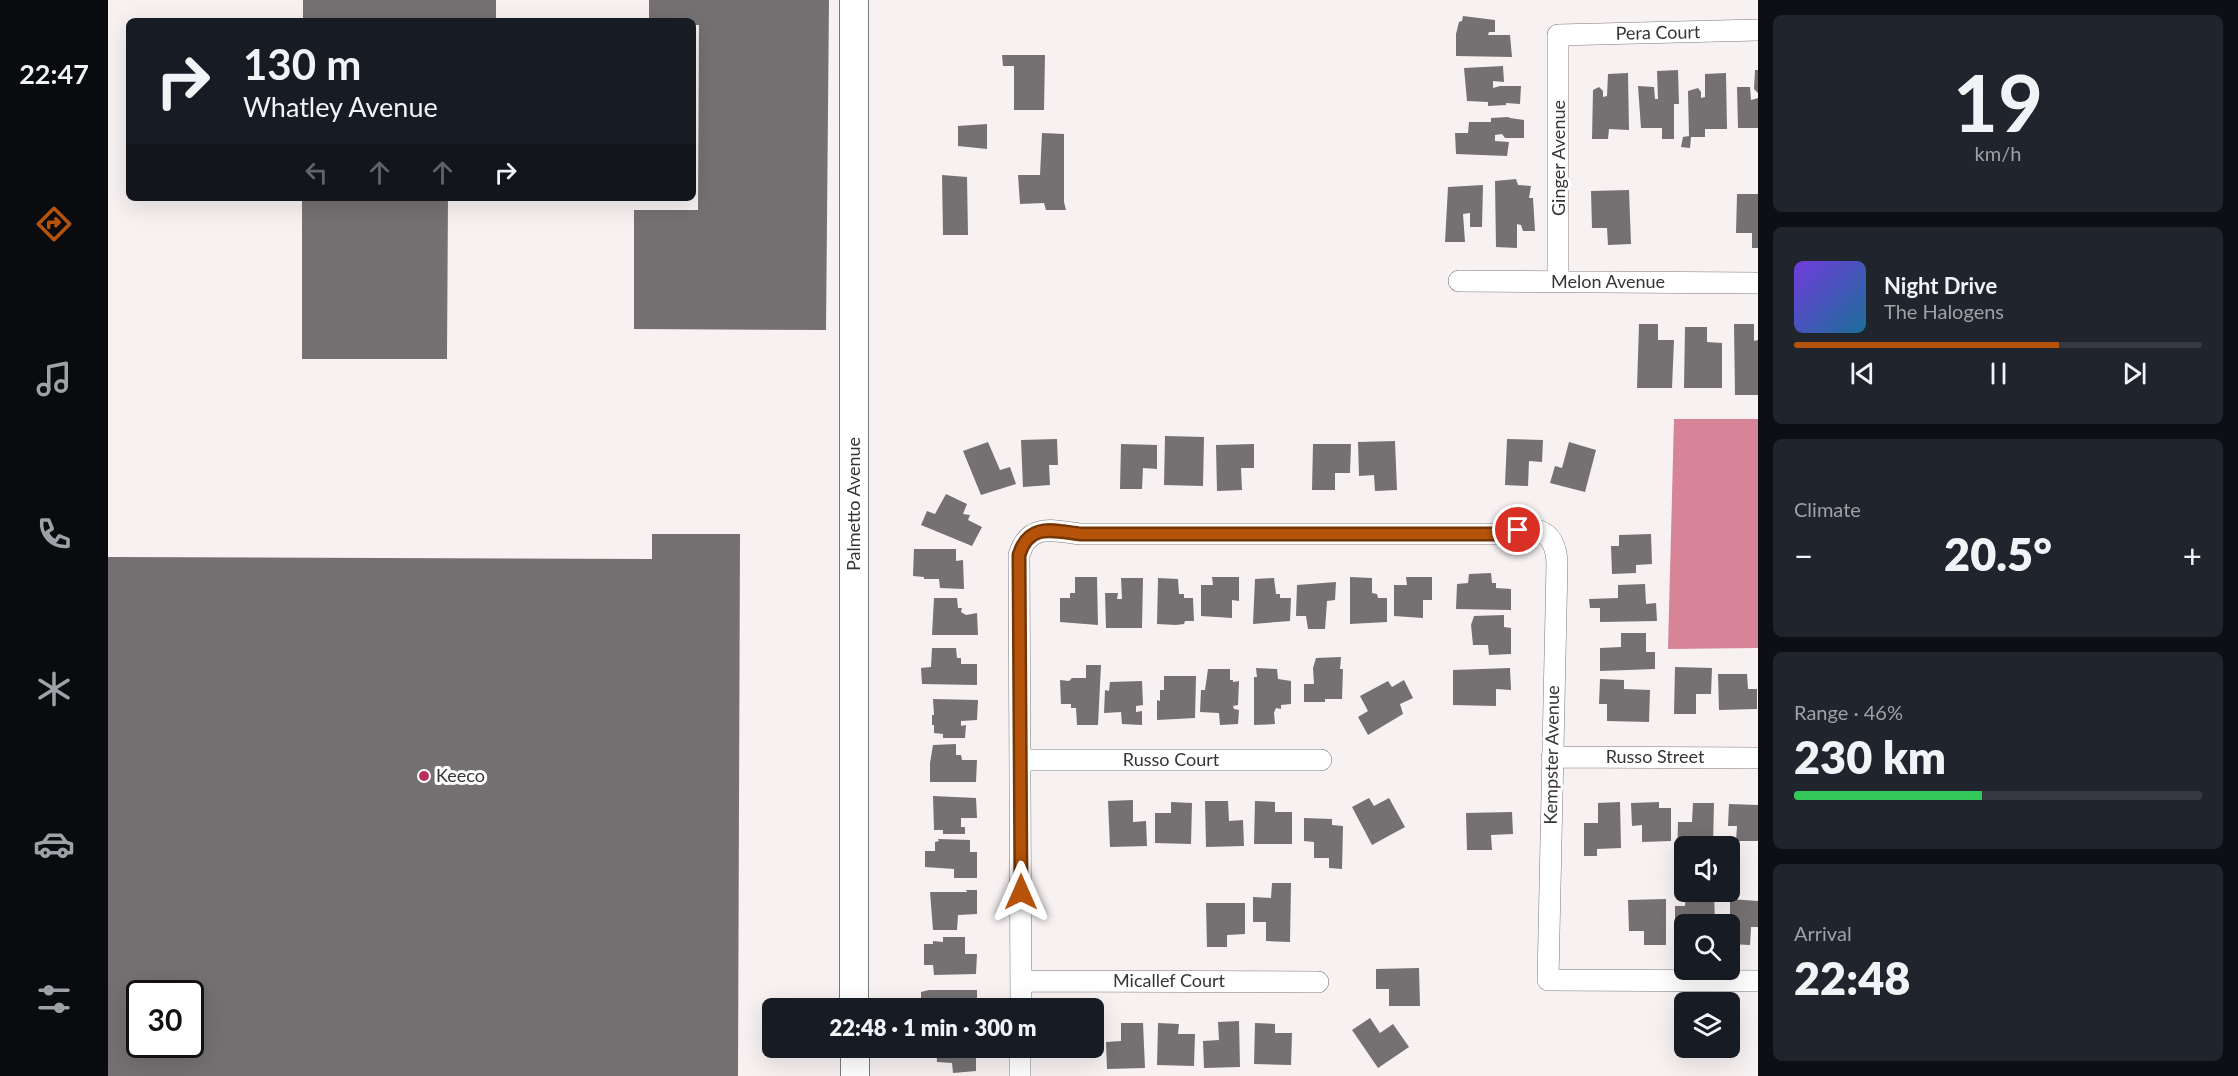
<!DOCTYPE html>
<html lang="en">
<head>
<meta charset="utf-8">
<style>
  body { margin:0; font-family:Lato,sans-serif; background:#20242c; color:#f1f3f6; height:100vh; display:flex; flex-direction:column; font-size:22px; white-space:nowrap }
  * { box-sizing:border-box; margin:0 }
  p { font-size:20px; color:#9ea1a6 }
  .icon { flex:none; width:33px; height:33px; fill:none; stroke:currentColor; stroke-width:2; stroke-linecap:round; stroke-linejoin:round }
  .map { position:relative; flex:1; overflow:hidden }
  .details { display:flex; flex-direction:column; gap:15px; padding:15px; background:#0d0f14; width:480px }
  .details>* { flex:none }
  .top-card { position:absolute; left:18px; top:18px; width:570px; height:183px; border-radius:9px; box-shadow:0 6px 24px #0002; background:#171b24; color:#f1f3f6; overflow:hidden }
  .fabs { position:absolute; left:1566px; top:836px; display:grid; gap:12px }
  .fabs a { display:grid; place-items:center; width:66px; height:66px; border-radius:9px; background:#171b24; box-shadow:0 6px 24px #0002; font-size:30px }
  .speed { position:absolute; left:18px; top:980px; display:flex; gap:12px; font-size:30px; font-weight:700; text-align:center }
  .speed>* { display:grid; place-content:center; width:78px; height:78px; border-radius:50%; background:#171b24; box-shadow:0 6px 24px #0002; line-height:1 }
  .speed .limit { border:3px solid #111; border-radius:9px; background:#fff; color:#111 }
  .pin { position:absolute; display:grid; place-items:center; width:51px; height:51px; color:#fff; margin:-26px; border:3px solid #fff; border-radius:50%; box-shadow:0 2px 6px #0007 }
  .me { position:absolute; width:66px; margin:-33px; rotate:0deg; stroke-linejoin:round; filter:drop-shadow(0 0 4px #0008) }
  .turn { display:flex; align-items:center; gap:21px; height:126px; padding:0 18px; font-size:27px }
  .turn .icon { width:78px; height:78px; stroke-width:2.5 }
  .turn b { display:block; font-size:42px; line-height:51px }
  .lanes { display:flex; align-items:center; height:57px; padding:0 18px; background:#0003; justify-content:center; gap:30px; direction:ltr }
  .lanes .off { opacity:.35 }
  .big { font-size:45px; font-weight:800; line-height:1.1 }
  .details .tile { flex:1; display:flex; flex-direction:column; justify-content:center; gap:9px; min-width:0; padding:0 21px; border-radius:9px; background:#20242c }
  .details .dial { align-items:center; gap:0 }
  .dial b { font-size:78px; line-height:1 }
  .song { display:flex; align-items:center; gap:18px }
  .cover { width:72px; height:72px; border-radius:9px; background:linear-gradient(135deg,hsl(260 70% 55%),hsl(200 70% 35%)) }
  .played { height:6px; border-radius:3px; background:linear-gradient(90deg,#b45309 65%,#363941 65%) }
  .keys { display:flex; justify-content:space-around; direction:ltr }
  .heat { display:flex; justify-content:space-between; align-items:center; font-size:33px; direction:ltr }
  .charge { height:9px; border-radius:4px; background:linear-gradient(90deg,#34c759 46%,#363941 0) }
  .trip { position:absolute; left:654px; top:998px; width:342px; height:60px; border-radius:9px; background:#171b24; box-shadow:0 6px 24px #0002; font-weight:800; line-height:60px; text-align:center }
  main { display:flex; flex:1; min-height:0 }
  .tabs { display:flex; flex-direction:column; width:108px; justify-content:space-around; align-items:center; background:#090b0e; color:#9ea1a6 }
  .tabs .icon { width:42px; height:42px }
  .tabs .on { color:#b45309 }
  .tabs b { font-size:27px; color:#f1f3f6 }
  .map>svg:first-child { display:block }
</style>
</head>
<body>
<main>
<nav class="tabs">
<b>22:47</b>
<svg class="icon on" aria-label="directions" viewBox="0 0 24 24"><path d="M12 3l9 9-9 9-9-9zM9 14v-3h6M13 9l2 2-2 2"/></svg>
<svg class="icon" aria-label="music" viewBox="0 0 24 24"><path d="M9 18V5l10-2v13"/><circle cx="6" cy="18" r="3"/><circle cx="16" cy="16" r="3"/></svg>
<svg class="icon" aria-label="phone" viewBox="0 0 24 24"><path d="M5 4h4l2 5-3 2q2 4 5 5l2-3 5 2v4C11 20 4 13 5 4z"/></svg>
<svg class="icon" aria-label="climate" viewBox="0 0 24 24"><path d="M12 3v18M4 7l16 10M4 17L20 7"/></svg>
<svg class="icon" aria-label="car" viewBox="0 0 24 24"><path d="M5 17H2v-5l4-1 3-4h7l3 4 3 1v5h-3M9 17h6M6 11h13"/><circle cx="7" cy="17" r="2"/><circle cx="17" cy="17" r="2"/></svg>
<svg class="icon" aria-label="filters" viewBox="0 0 24 24"><path d="M4 7h16M4 17h16"/><circle cx="9" cy="7" r="2"/><circle cx="15" cy="17" r="2"/></svg>
</nav>
<div class="map">
<svg width="1650" height="1076" viewBox="0 0 1650 1076">
  <rect width="100%" height="100%" fill="#f7f1f2"/>
  <!-- water -->
  <path fill="#d88498" d="M1566,419H1650V648L1560,649Z"/>
  <!-- building -->
  <path fill="#757071" fill-rule="evenodd" d="M195,0H388V21H195Z
    M541,0H721L718,330L526,329V210H590L591,25H585V21H541Z
    M1355,16L1387,20V32H1381L1380,35H1402L1404,57L1348,56V34L1351,22L1354,21Z
    M894,55H937L936,110H906V66H895Z
    M1395,66L1396,82L1385,81V88L1392,86H1413L1412,104L1398,103V105L1380,106V102L1359,101L1356,68Z
    M1570,70L1571,104H1566V139H1554V128H1533L1530,86L1546,87L1547,99H1550L1549,71Z
    M1647,70H1650V93L1646,89Z
    M1520,73L1521,130L1501,129L1500,139H1484L1485,90L1491,87L1495,91V97L1499,96L1500,74Z
    M1618,73L1619,129H1597V137H1583L1582,148L1573,147L1575,137L1581,136L1580,91L1590,88L1593,92V98L1597,97V74Z
    M1629,87H1642L1643,100L1650,98V128H1630Z
    M1400,117L1402,118L1416,120V138H1397L1394,134L1387,135V141L1401,142L1399,156L1348,154L1347,133H1360L1361,122H1383V118Z
    M879,124V149L850,146V126Z
    M934,133L956,134V202L958,210H938L936,203L912,204L910,175H932Z
    M834,175L859,177L860,235H835Z
    M1408,179L1410,185L1423,186L1421,198H1425L1427,231H1415L1413,225L1409,224V248L1388,247L1387,181Z
    M1375,185L1374,227H1362V213L1355,214L1357,242H1337L1340,187Z
    M1521,190L1523,244L1500,245L1499,228H1484L1483,191Z
    M1629,194H1650V248H1644V233H1628Z
    M194,198H340L339,359H194Z
    M1531,324H1550V340H1566L1564,388H1529Z
    M1626,324H1646V341L1650,340V395H1627Z
    M1577,327H1599V342L1614,343V388H1576Z
    M1057,436L1096,437L1095,486L1056,485Z
    M949,439L950,465H941L942,485L915,487L913,440Z
    M1399,439L1435,440L1434,462L1421,461L1420,486L1397,485Z
    M1287,441L1289,490L1267,491L1266,475L1251,476L1250,442Z
    M880,442L892,470L902,467L908,484L873,495L855,451Z
    M1461,442L1488,450L1477,492L1442,483L1447,466L1454,468Z
    M1013,444L1049,445V469L1035,468L1034,489H1012Z
    M1146,444V468H1133L1134,490L1109,491L1108,445Z
    M1205,444H1243L1242,473H1227V490H1204Z
    M838,494L859,504L855,514L862,515L860,520L874,527L864,546L813,525L819,511L827,514Z
    M544,534H632L630,1076H0V557L544,559ZM32,993H82V1044H32Z
    M1543,534L1544,564L1528,565V573L1504,574L1503,546H1511V535Z
    M806,549H848V561L855,560L856,589L832,588L831,579H816V577L805,576Z
    M1383,573L1384,583H1388V588L1403,589V610L1348,609L1349,584L1360,583L1361,574Z
    M967,577H989L990,625L952,622V598H962V593H967Z
    M1104,577H1131V601L1124,600V618L1093,616V585H1105Z
    M1242,577L1264,578V593L1269,594L1270,598H1279V622L1242,624Z
    M1298,577H1324V600H1315V618L1286,616V585H1299Z
    M1013,578H1035L1034,628H998L997,593H1010L1009,599H1014Z
    M1050,578L1070,579L1071,594H1076V598H1085L1086,621H1077L1076,624L1068,625L1049,624Z
    M1166,578L1168,594H1172V598H1183L1182,621L1145,624L1147,579Z
    M1228,582L1227,600L1219,601L1217,629H1200L1198,616H1188L1189,585Z
    M1537,584L1538,604L1548,603L1549,621L1492,622V608H1482L1481,599L1510,598V585Z
    M826,598H849L850,608H854L853,612L858,615L869,613L870,635H824Z
    M1396,615V627L1403,628V654L1381,655L1380,645H1365L1363,625L1366,616Z
    M1513,633H1538V652H1547V669L1492,671V648L1513,647Z
    M824,648H848L849,658H853V664H869V685L814,684L813,668L823,667Z
    M1233,657L1232,669H1235L1234,699H1217V702H1196V684H1206L1205,668L1208,658Z
    M978,665H993L990,725H969L968,708H963V704H953L952,680L961,681L964,678H978Z
    M1567,667L1604,668L1603,694H1588V714H1566Z
    M1148,668L1169,669L1170,679L1183,681V704L1173,705V709L1168,708L1166,713L1167,724L1146,725V677H1149Z
    M1402,668L1403,690L1388,689V706L1345,705V670Z
    M1100,669H1122V680H1125V682L1131,681L1130,705L1125,706L1126,709L1131,710L1130,724L1112,725L1111,713L1092,712L1093,690H1097Z
    M1610,674H1639L1640,689H1649V709L1611,710Z
    M1056,676H1088L1087,718L1049,720V700L1052,701V690H1056Z
    M1492,679L1516,680V689L1542,690L1541,722L1499,721V704H1491Z
    M1296,680L1305,698L1292,704L1295,714L1260,735L1250,717L1260,711L1252,696L1280,681L1284,687Z
    M1034,681L1035,705L1028,706V712L1034,711V725L1014,724L1013,712L996,713L997,690L1001,691L1002,682Z
    M825,699L870,700L869,720L853,721V726L858,725L857,738H835V734L826,733V725H824V715H826Z
    M848,744V755H853L854,760H869L868,782H822V763L825,745Z
    M825,796L868,798L869,818H853V827H857V834H835V830H826Z
    M1261,798L1266,806L1281,798L1297,827L1264,845L1244,807Z
    M1025,800V822L1038,821L1039,846L1002,847L1000,801Z
    M1097,801H1120L1121,821L1135,820L1136,846L1098,847Z
    M1147,801L1167,802V812H1184V844H1146Z
    M1063,802L1084,803L1083,844L1047,843V813H1063Z
    M1512,802L1513,848L1489,849V856H1476V823H1490V803Z
    M1551,802V808H1563V841L1534,842V825L1524,826L1523,803Z
    M1585,803H1606L1605,846H1576V858H1569L1570,822H1584Z
    M1621,804L1650,805V841H1628L1629,826H1620Z
    M1404,812L1405,834L1383,835L1384,850H1359L1358,813Z
    M1196,818L1224,819V825L1235,826L1234,869L1221,868V858H1206V842L1196,841Z
    M830,839L862,840V852H869V878H846V869L817,867V851H827V842L831,841Z
    M1164,883H1183L1182,942L1158,941V922H1145V897L1163,898Z
    M858,890H869V914L850,915L849,930H825L822,892H859Z
    M1578,891H1606L1607,924H1576V940L1567,939V906H1577Z
    M1558,899V945H1536V931H1521L1520,900Z
    M1622,899L1650,901V927H1643L1642,945L1622,944Z
    M1098,903H1137V934L1119,935V947H1099Z
    M835,937H857V954H869L868,974L826,975L825,965H816V944H825V941L835,942Z
    M1311,968L1312,1006H1281V989H1268V969Z
    M821,990H869V1008H821L822,1001L813,1002V992Z
    M1262,1018L1272,1033L1285,1024L1301,1047L1270,1068L1244,1030Z
    M1131,1021L1132,1067L1096,1068L1095,1041L1111,1040L1110,1022Z
    M1013,1023H1035L1037,1068L999,1069L998,1042L1013,1041Z
    M1050,1023L1071,1024L1070,1034H1087L1086,1066L1049,1065Z
    M1147,1023L1167,1024V1033H1184L1183,1065L1146,1064Z
    M828,1047H868V1071L845,1073L844,1063L829,1062Z"/>
  <g fill="none" stroke-linecap="round" stroke-linejoin="round">
    <!-- street casing -->
    <g stroke="#7d7879" stroke-width="22">
      <path id="street" d="M1351,281L1650,283
        M1450,281V35L1650,30
        M1444,757L1650,758
        M913,760H1213
        M913,981L1210,982
        M913,1008L911,555C921,522 946,531 973,534H1394C1424,525 1448,526 1449,564L1440,980L1650,981
        M912,1076V1047"/>
    </g>
    <!-- secondary casing -->
    <g stroke="#7d7879" stroke-width="30">
      <path id="secondary" d="M746,0V1008
        M747,1047V1076"/>
    </g>
    <!-- street -->
    <use href="#street" stroke="#fff" stroke-width="21"/>
    <!-- secondary -->
    <use href="#secondary" stroke="#fff" stroke-width="28"/>
  </g>
  <g fill="none" stroke-linecap="round" stroke-linejoin="round">
    <!-- route casing -->
    <g stroke="#753606" stroke-width="15">
      <path id="route" d="M913,892L911,555C921,522 946,531 973,534H1394L1410,530"/>
    </g>
    <!-- route -->
    <use href="#route" stroke="#b45309" stroke-width="10"/>
  </g>
  <!-- markers -->
  <circle fill="#ba2d5f" stroke="#fff" stroke-width="2" cx="316" cy="776" r="6"/>
  <g text-anchor="middle" stroke-width="6" stroke-linejoin="round" paint-order="stroke">
    <!-- street labels -->
    <g font-size="18" fill="#363435" stroke="#fff">
      <text transform="translate(1550 33) rotate(-1)" y="6">Pera Court</text>
      <text transform="translate(1451 158) rotate(-90)" y="6">Ginger Avenue</text>
      <text x="1500" y="288">Melon Avenue</text>
      <text transform="translate(746 504) rotate(-90)" y="6">Palmetto Avenue</text>
      <text transform="translate(1444 755) rotate(-89)" y="6">Kempster Avenue</text>
      <text x="1547" y="763">Russo Street</text>
      <text x="1063" y="766">Russo Court</text>
      <text x="1061" y="987">Micallef Court</text>
    </g>
    <!-- poi labels -->
    <g font-size="18" fill="#363435" stroke="#fff" text-anchor="start">
      <text x="328" y="782">Keeco</text>
    </g>
  </g>
</svg>
<div class="fabs">
<a><svg class="icon" aria-label="sound" viewBox="0 0 24 24"><path d="M4 9h4l5-4v14l-5-4H4zM17 9q2 3 0 6"/></svg></a>
<a><svg class="icon" aria-label="search" viewBox="0 0 24 24"><circle cx="10" cy="10" r="6"/><path d="M15 15l6 6"/></svg></a>
<a><svg class="icon" aria-label="layers" viewBox="0 0 24 24"><path d="M12 4l9 5-9 5-9-5zM3 14l9 5 9-5"/></svg></a>
</div>
<div class="speed"><div class="limit">30</div></div>
<div class="pin" style="left:1410px;top:530px;background:#d93025"><svg class="icon" aria-label="arrive" viewBox="0 0 24 24"><path d="M6 21V4h12l-3 4 3 4H6"/></svg></div>
<svg class="me" style="left:913px;top:892px" viewBox="-20 -20 40 40"><path d="M0-17L14 15 0 8-14 15z" fill="#b45309" stroke="#fff" stroke-width="4"/></svg>
<div class="trip">22:48 · 1 min · 300 m</div>
<div class="top-card">
<div class="turn"><svg class="icon" aria-label="right" viewBox="0 0 24 24"><path d="M7 20v-9h11M14 6l5 5-5 5"/></svg><div><b>130 m</b>Whatley Avenue</div></div>
<div class="lanes"><svg class="icon off" aria-label="left" viewBox="0 0 24 24"><path d="M17 20v-9H6M10 6l-5 5 5 5"/></svg><svg class="icon off" aria-label="ahead" viewBox="0 0 24 24"><path d="M12 20V5M6 11l6-6 6 6"/></svg><svg class="icon off" aria-label="ahead" viewBox="0 0 24 24"><path d="M12 20V5M6 11l6-6 6 6"/></svg><svg class="icon" aria-label="right" viewBox="0 0 24 24"><path d="M7 20v-9h11M14 6l5 5-5 5"/></svg></div>
</div>
</div>
<section class="details">
<div class="tile dial"><b>19</b><p>km/h</p></div>
<div class="tile">
<div class="song"><i class="cover"></i><div><b>Night Drive</b><p>The Halogens</p></div></div>
<div class="played"></div>
<div class="keys"><svg class="icon" aria-label="previous" viewBox="0 0 24 24"><path d="M18 5L8 12l10 7zM5 5v14"/></svg><svg class="icon" aria-label="pause" viewBox="0 0 24 24"><path d="M8 5v14M16 5v14"/></svg><svg class="icon" aria-label="next" viewBox="0 0 24 24"><path d="M6 5l10 7-10 7zM19 5v14"/></svg></div>
</div>
<div class="tile"><p>Climate</p>
<div class="heat"><a>−</a><b class="big">20.5°</b><a>+</a></div>
</div>
<div class="tile"><p>Range · 46%</p><b class="big">230 km</b><div class="charge"></div></div>
<div class="tile"><p>Arrival</p><b class="big">22:48</b></div>
</section>
</main>
</body>
</html>
